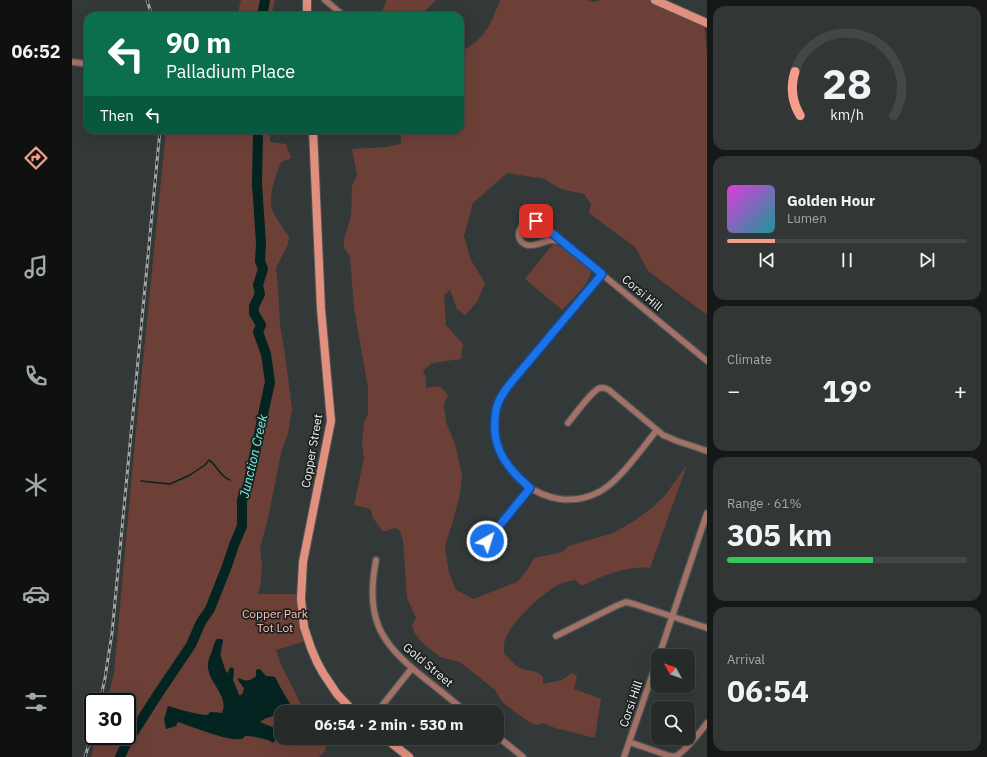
<!DOCTYPE html>
<html lang="en">
<head>
<meta charset="utf-8">
<style>
  body { margin:0; font-family:"IBM Plex Sans",sans-serif; background:#323736; color:#f1f3f6; height:100vh; display:flex; flex-direction:column; font-size:15px; white-space:nowrap }
  * { box-sizing:border-box; margin:0 }
  p { font-size:13px; color:#a4a7a8 }
  .icon { flex:none; width:22px; height:22px; fill:none; stroke:currentColor; stroke-width:2; stroke-linecap:round; stroke-linejoin:round }
  .map { position:relative; flex:1; overflow:hidden }
  .panel { display:flex; flex-direction:column; gap:6px; padding:6px; background:#151817; width:280px }
  .panel>* { flex:none }
  .hud { position:absolute; left:12px; top:12px; width:380px; height:122px; border-radius:12px; box-shadow:0 4px 16px #0002,0 0 0 1px #424747; background:#0b6e4f; color:#fff; overflow:hidden }
  .needle { width:26px; rotate:310deg }
  .controls { position:absolute; left:579px; top:649px; display:grid; gap:8px }
  .controls a { display:grid; place-items:center; width:44px; height:44px; border-radius:8px; background:#262b2a; box-shadow:0 4px 16px #0002,0 0 0 1px #424747; font-size:20px }
  .speed { position:absolute; left:12px; top:693px; display:flex; gap:8px; font-size:20px; font-weight:700; text-align:center }
  .speed>* { display:grid; place-content:center; width:52px; height:52px; border-radius:50%; background:#262b2a; box-shadow:0 4px 16px #0002,0 0 0 1px #424747; line-height:1 }
  .speed .limit { border:2px solid #111; border-radius:6px; background:#fff; color:#111 }
  .pin { position:absolute; display:grid; place-items:center; width:34px; height:34px; color:#fff; margin:-17px; border-radius:8px; box-shadow:0 2px 6px #0006 }
  .me { position:absolute; width:44px; margin:-22px; rotate:39deg; stroke-linejoin:round; filter:drop-shadow(0 0 3px #0008) }
  .turn { display:flex; align-items:center; gap:14px; height:84px; padding:0 16px; font-size:18px }
  .turn .icon { width:52px; height:52px; stroke-width:2.5 }
  .turn b { display:block; font-size:28px; line-height:34px }
  .then { display:flex; align-items:center; height:38px; padding:0 16px; background:#0003; gap:8px; font-size:15px }
  .big { font-size:30px; font-weight:700; line-height:1.1 }
  .panel .card { flex:1; display:flex; flex-direction:column; justify-content:center; gap:6px; min-width:0; padding:0 14px; border-radius:12px; background:#323736 }
  .panel .dial { align-items:center; gap:0 }
  .dial svg { height:104px; overflow:visible; fill:none; stroke:#424747; stroke-width:7; stroke-linecap:round; text-anchor:middle }
  .dial text { fill:#f1f3f6; stroke:none }
  .song { display:flex; align-items:center; gap:12px }
  .cover { width:48px; height:48px; border-radius:6px; background:linear-gradient(135deg,hsl(300 70% 55%),hsl(180 70% 35%)) }
  .played { height:4px; border-radius:2px; background:linear-gradient(90deg,#f49d8c 20%,#424747 20%) }
  .keys { display:flex; justify-content:space-around; direction:ltr }
  .heat { display:flex; justify-content:space-between; align-items:center; font-size:22px; direction:ltr }
  .charge { height:6px; border-radius:3px; background:linear-gradient(90deg,#34c759 61%,#424747 0) }
  .trip { position:absolute; left:202px; top:705px; width:230px; height:40px; border-radius:12px; background:#262b2a; box-shadow:0 4px 16px #0002,0 0 0 1px #424747; font-weight:700; line-height:40px; text-align:center }
  main { display:flex; flex:1; min-height:0 }
  .dock { display:flex; flex-direction:column; width:72px; justify-content:space-around; align-items:center; background:#0f1111; color:#a4a7a8 }
  .dock .icon { width:28px; height:28px }
  .dock .active { color:#f49d8c }
  .dock b { font-size:18px; color:#f1f3f6 }
  .map>svg:first-child { display:block }
</style>
</head>
<body>
<main>
<nav class="dock">
<b>06:52</b>
<svg class="icon active" aria-label="directions" viewBox="0 0 24 24"><path d="M12 3l9 9-9 9-9-9zM9 14v-3h6M13 9l2 2-2 2"/></svg>
<svg class="icon" aria-label="music" viewBox="0 0 24 24"><path d="M9 18V5l10-2v13"/><circle cx="6" cy="18" r="3"/><circle cx="16" cy="16" r="3"/></svg>
<svg class="icon" aria-label="phone" viewBox="0 0 24 24"><path d="M5 4h4l2 5-3 2q2 4 5 5l2-3 5 2v4C11 20 4 13 5 4z"/></svg>
<svg class="icon" aria-label="climate" viewBox="0 0 24 24"><path d="M12 3v18M4 7l16 10M4 17L20 7"/></svg>
<svg class="icon" aria-label="car" viewBox="0 0 24 24"><path d="M5 17H2v-5l4-1 3-4h7l3 4 3 1v5h-3M9 17h6M6 11h13"/><circle cx="7" cy="17" r="2"/><circle cx="17" cy="17" r="2"/></svg>
<svg class="icon" aria-label="filters" viewBox="0 0 24 24"><path d="M4 7h16M4 17h16"/><circle cx="9" cy="7" r="2"/><circle cx="15" cy="17" r="2"/></svg>
</nav>
<div class="map">
<svg width="635" height="757" viewBox="0 0 635 757">
  <rect width="100%" height="100%" fill="#333938"/>
  <!-- green -->
  <path fill="#6c4037" d="M169,0H203L200,12L201,16H165Z
    M315,0H364L348,16H310V11Z
    M428,0H516L521,2L529,0H584L632,21L635,53V315L576,271L564,248L517,213L519,204L512,194L489,189L480,184L473,179L435,173L401,203L392,236L399,260L413,283L405,302L393,315L385,309L378,290L372,295L374,325L391,344L389,359L360,363L351,371L354,378V388L367,386L376,395L371,407L373,411L374,422L383,444L390,475L388,494L381,521L373,546L377,573L384,590L401,599L445,582L455,570L462,558L491,552L497,546L541,533L562,521L581,507L594,494L615,465L578,568C554,565 530,576 510,586L503,580C498,581 493,582 488,584C471,592 435,625 432,644C432,647 432,651 432,654C437,658 444,667 450,669C459,671 465,670 471,677V684L490,680L500,673L505,676L502,689L529,699L523,738L483,728L472,723L464,725L457,722L431,703L423,690L388,662L368,657L358,649L348,640L342,632L340,625L344,618L335,598L331,540L328,531L323,528L311,532L301,518L299,509L282,505L292,458L290,443L292,422L296,415V388L282,308L278,256L272,248V239L279,216L280,186L285,175L280,149L313,147L329,144V130H388V52C413,40 419,24 428,0Z
    M94,130H198V142L214,144L219,158L209,162C204,174 196,197 200,209C204,219 211,228 217,237L216,244L204,268L206,288L208,325L214,361L220,409L216,434L210,449L196,518L188,548L190,565L189,581L186,594H228L236,640L204,650L210,667L233,712H222L203,677L199,676H184L180,680L175,681L167,678L166,680L172,688L171,693L169,695H167L161,680L162,669L160,667L157,669L156,673L154,672C148,659 148,655 151,641L143,642C141,652 133,661 137,672C141,685 157,699 150,713L142,712L133,715L95,707V711L106,721L150,737H156L178,736L202,742L207,735L203,733L202,728L187,722C192,718 202,715 209,715V738H251C256,747 255,751 247,757H19L24,736H55V702H35L42,673L63,441Z
    M481,244L490,247L519,271C519,283 498,301 490,310L453,279Z"/>
  <!-- water -->
  <path fill="#042421" d="M145,639H150L151,641L148,654L154,672L156,673L157,669L160,667L162,669L161,680L167,695H169L171,693L172,688L166,680V678C173,682 179,681 184,676V670L188,669L194,676L203,677C208,689 217,700 222,712H209V715C202,715 192,718 188,722L205,729L204,733H206L207,735L201,743C195,738 182,736 173,736C171,738 171,739 169,739C158,742 118,726 106,722L104,726L94,729L92,719L96,706C108,709 122,715 136,715L138,712L150,713C157,698 140,685 137,672C134,664 138,657 140,651C142,646 142,642 145,639Z"/>
  <g fill="none" stroke-linecap="round" stroke-linejoin="round">
    <!-- stream -->
    <path stroke="#042421" stroke-width="1.5" d="M69,481L98,484L118,475L133,465L137,460C145,465 148,477 158,480
      M168,490L172,494"/>
    <!-- river -->
    <path stroke="#042421" stroke-width="10" d="M190,16L193,0
      M48,757L54,744L86,694L119,645L129,622L138,609L155,566L162,545L170,526V500L172,494L176,485L198,382L194,354L186,332L189,325L182,313V306L188,294L186,285L191,269L188,261L189,243L185,184L186,130"/>
    <!-- street casing -->
    <g stroke="#505655" stroke-width="8">
      <path id="street" d="M253,0L272,16
        M0,62L16,64
        M491,242C486,241 481,239 476,241C469,242 463,247 455,245C439,240 449,217 464,221C472,224 484,236 491,242L635,361
        M530,274L441,379C434,390 425,400 423,414C415,469 475,519 527,492C547,482 570,448 585,430
        M496,423C502,416 520,390 528,388C532,387 534,388 537,390L591,435L605,441L635,451
        M415,541L458,488
        M304,560C293,618 307,642 351,677C366,689 380,700 394,712
        M484,636L544,606L554,602L562,604L635,628
        M587,656L635,513
        M305,712L340,668
        M425,736L451,757
        M557,742L598,756C602,757 605,756 607,754C616,748 628,732 635,723
        M552,757L586,658"/>
    </g>
    <!-- secondary casing -->
    <g stroke="#505655" stroke-width="10">
      <path id="secondary" d="M235,0V16
        M583,0L635,23
        M241,130L249,309L259,421L231,562L229,599L232,627L239,648L245,662L251,673L265,694L282,712
        M313,738L337,757"/>
    </g>
    <!-- street -->
    <use href="#street" stroke="#a47166" stroke-width="5.5"/>
    <!-- secondary -->
    <use href="#secondary" stroke="#e18f7f" stroke-width="8"/>
    <!-- rail casing -->
    <g stroke="#a1a6a5" stroke-width="3">
      <path id="rail" d="M75,0L80,16
        M28,702L33,678L40,633L88,130
        M13,757L21,730"/>
    </g>
    <!-- rail -->
    <use href="#rail" stroke="#1d201f" stroke-width="1.5" stroke-dasharray="4.5" stroke-linecap="butt"/>
  </g>
  <g fill="none" stroke-linecap="round" stroke-linejoin="round">
    <!-- route casing -->
    <g stroke="#114b97" stroke-width="10">
      <path id="route" d="M415,541L458,488C437,470 420,450 423,420C423,413 425,404 429,397C432,391 437,385 442,379L530,274L469,224L464,221"/>
    </g>
    <!-- route -->
    <use href="#route" stroke="#1a73e8" stroke-width="7"/>
  </g>
  <g text-anchor="middle" stroke-width="3.5" stroke-linejoin="round" paint-order="stroke">
    <!-- street labels -->
    <g font-size="12" fill="#ebefee" stroke="#1d201f">
      <text transform="translate(570 293) rotate(40)" y="4">Corsi Hill</text>
      <text transform="translate(240 451) rotate(-80)" y="4">Copper Street</text>
      <text transform="translate(356 665) rotate(40)" y="4">Gold Street</text>
      <text transform="translate(559 704) rotate(-71)" y="4">Corsi Hill</text>
    </g>
    <!-- park labels -->
    <g font-size="12" fill="#fdc0b3" stroke="#1d201f">
      <text x="203" y="618">Copper Park<tspan x="203" dy="14">Tot Lot</tspan></text>
    </g>
    <!-- water labels -->
    <g font-size="13" font-style="italic" fill="#6df6e8" stroke="#1d201f">
      <text transform="translate(181 456) rotate(-77)" y="5">Junction Creek</text>
    </g>
  </g>
</svg>
<div class="controls">
<a><svg class="needle" viewBox="-14 -14 28 28"><path d="M0-13l5 13h-10z" fill="#e53935"/><path d="M0 13l5-13h-10z" fill="#a4a7a8"/></svg></a>
<a><svg class="icon" aria-label="search" viewBox="0 0 24 24"><circle cx="10" cy="10" r="6"/><path d="M15 15l6 6"/></svg></a>
</div>
<div class="speed"><div class="limit">30</div></div>
<div class="pin" style="left:464px;top:221px;background:#d93025"><svg class="icon" aria-label="arrive" viewBox="0 0 24 24"><path d="M6 21V4h12l-3 4 3 4H6"/></svg></div>
<svg class="me" style="left:415px;top:541px" viewBox="-20 -20 40 40"><circle r="17" fill="#1a73e8" stroke="#fff" stroke-width="3"/><path d="M0-11L8 9 0 5-8 9z" fill="#fff"/></svg>
<div class="trip">06:54 · 2 min · 530 m</div>
<div class="hud">
<div class="turn"><svg class="icon" aria-label="left" viewBox="0 0 24 24"><path d="M17 20v-9H6M10 6l-5 5 5 5"/></svg><div><b>90 m</b>Palladium Place</div></div>
<div class="then">Then<svg class="icon" aria-label="left" viewBox="0 0 24 24"><path d="M17 20v-9H6M10 6l-5 5 5 5"/></svg></div>
</div>
</div>
<section class="panel">
<div class="card dial"><svg viewBox="0 0 100 80">
<path d="M14 69A42 42 0 1 1 86 69"/>
<path d="M14 69A42 42 0 0 1 10 35" stroke="#f49d8c"/>
<text x="50" y="56" font-size="32" font-weight="700">28</text>
<text x="50" y="72" font-size="11">km/h</text>
</svg></div>
<div class="card">
<div class="song"><i class="cover"></i><div><b>Golden Hour</b><p>Lumen</p></div></div>
<div class="played"></div>
<div class="keys"><svg class="icon" aria-label="previous" viewBox="0 0 24 24"><path d="M18 5L8 12l10 7zM5 5v14"/></svg><svg class="icon" aria-label="pause" viewBox="0 0 24 24"><path d="M8 5v14M16 5v14"/></svg><svg class="icon" aria-label="next" viewBox="0 0 24 24"><path d="M6 5l10 7-10 7zM19 5v14"/></svg></div>
</div>
<div class="card"><p>Climate</p>
<div class="heat"><a>−</a><b class="big">19°</b><a>+</a></div>
</div>
<div class="card"><p>Range · 61%</p><b class="big">305 km</b><div class="charge"></div></div>
<div class="card"><p>Arrival</p><b class="big">06:54</b></div>
</section>
</main>
</body>
</html>
